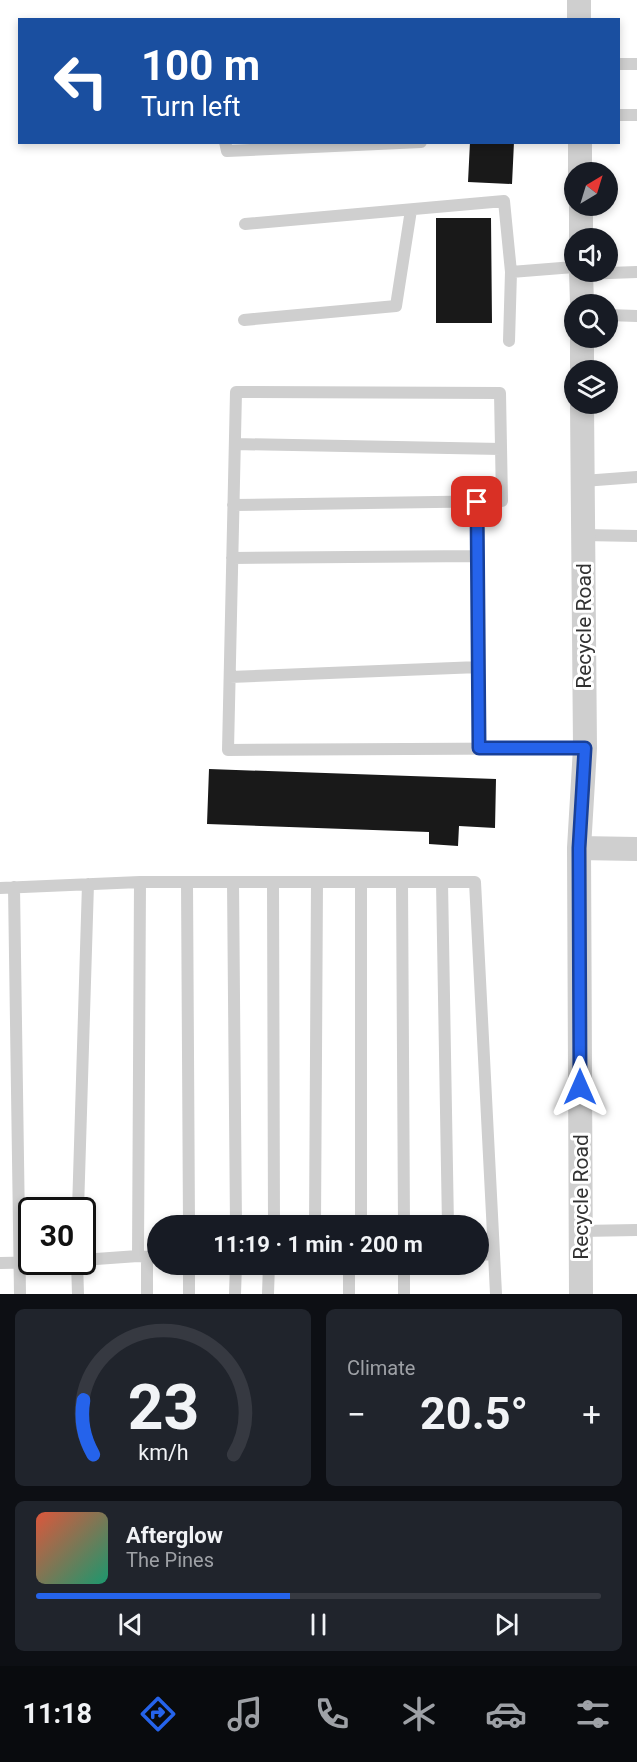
<!DOCTYPE html>
<html lang="en">
<head>
<meta charset="utf-8">
<style>
  body { margin:0; font-family:Roboto,sans-serif; background:#20242c; color:#f1f3f6; height:100vh; display:flex; flex-direction:column; font-size:22px; white-space:nowrap }
  * { box-sizing:border-box; margin:0 }
  p { font-size:20px; color:#9ea1a6 }
  .icon { flex:none; width:33px; height:33px; fill:none; stroke:currentColor; stroke-width:2; stroke-linecap:round; stroke-linejoin:round }
  .map { position:relative; height:1294px; overflow:hidden }
  .sheet { display:flex; flex-direction:column; gap:15px; padding:15px; background:#0d0f14; flex:1 }
  .sheet>* { flex:none }
  .hud { position:absolute; left:18px; top:18px; width:602px; height:126px; border-radius:0px; box-shadow:0 3px 9px #0003; background:#1a4fa0; color:#fff; overflow:hidden }
  .needle { width:39px; rotate:38deg }
  .tools { position:absolute; left:564px; top:162px; display:grid; gap:12px }
  .tools a { display:grid; place-items:center; width:54px; height:54px; border-radius:50%; background:#171b24; box-shadow:0 3px 9px #0003; font-size:30px }
  .speed { position:absolute; left:18px; top:1197px; display:flex; gap:12px; font-size:30px; font-weight:700; text-align:center }
  .speed>* { display:grid; place-content:center; width:78px; height:78px; border-radius:50%; background:#171b24; box-shadow:0 3px 9px #0003; line-height:1 }
  .speed .limit { border:3px solid #111; border-radius:9px; background:#fff; color:#111 }
  .pin { position:absolute; display:grid; place-items:center; width:51px; height:51px; color:#fff; margin:-26px; border-radius:12px; box-shadow:0 3px 9px #0006 }
  .me { position:absolute; width:66px; margin:-33px; rotate:0deg; stroke-linejoin:round; filter:drop-shadow(0 0 4px #0008) }
  .turn { display:flex; align-items:center; gap:21px; height:126px; padding:0 24px; font-size:27px }
  .turn .icon { width:78px; height:78px; stroke-width:2.5 }
  .turn b { display:block; font-size:42px; line-height:51px }
  .big { font-size:45px; font-weight:700; line-height:1.1 }
  .sheet .tile { flex:1; display:flex; flex-direction:column; justify-content:center; gap:9px; min-width:0; padding:0 21px; border-radius:9px; background:#20242c }
  .sheet .dial { align-items:center; gap:0 }
  .dial svg { height:156px; overflow:visible; fill:none; stroke:#363941; stroke-width:7; stroke-linecap:round; text-anchor:middle }
  .dial text { fill:#f1f3f6; stroke:none }
  .song { display:flex; align-items:center; gap:18px }
  .cover { width:72px; height:72px; border-radius:9px; background:linear-gradient(135deg,hsl(10 70% 55%),hsl(160 70% 35%)) }
  .played { height:6px; border-radius:3px; background:linear-gradient(90deg,#2563eb 45%,#363941 45%) }
  .keys { display:flex; justify-content:space-around; direction:ltr }
  .heat { display:flex; justify-content:space-between; align-items:center; font-size:33px; direction:ltr }
  .sheet .tiles { flex:1; display:grid; gap:15px; grid-template-columns:1fr 1fr }
  .tile:last-child { grid-column:span 2 }
  .trip { position:absolute; left:147px; top:1215px; width:342px; height:60px; border-radius:30px; background:#171b24; box-shadow:0 3px 9px #0003; font-weight:700; line-height:60px; text-align:center }
  .tab-bar { display:flex; height:96px; justify-content:space-around; align-items:center; background:#090b0e; color:#9ea1a6 }
  .tab-bar .icon { width:42px; height:42px }
  .tab-bar .selected { color:#2563eb }
  .tab-bar b { font-size:27px; color:#f1f3f6 }
  .map>svg:first-child { display:block }
</style>
</head>
<body>
<div class="map">
<svg width="637" height="1294" viewBox="0 0 637 1294">
  <rect width="100%" height="100%" fill="#fff"/>
  <!-- building -->
  <path fill="#191919" d="M470,142H514L512,184L468,182Z
    M436,218H491L492,323H436Z
    M209,769L496,779L495,828L459,826L458,846L429,844V832L207,824Z"/>
  <g fill="none" stroke-linecap="round" stroke-linejoin="round">
    <!-- service -->
    <path stroke="#cfcfcf" stroke-width="12" d="M618,64H637
      M618,115H637
      M225,142L227,151L421,142
      M245,224L504,201L511,272L574,267
      M581,274L637,272
      M608,315L637,316
      M244,320L396,306L411,210
      M509,341L511,272
      M235,444L501,449
      M583,481L637,477
      M477,502L479,748
      M233,505L502,501L500,393L236,392L228,750L585,748
      M583,535L637,536
      M232,558L478,556
      M230,677L479,667
      M187,882L189,1226
      M233,882L236,1226
      M273,882L274,1226
      M402,882L404,1226
      M442,882L448,1226
      M14,887L20,1294
      M0,888L140,882
      M78,1210L88,884
      M315,1226L317,882
      M361,1226V882
      M581,1231L637,1230
      M494,1254L496,1294
      M138,1256L140,882H475L494,1254L478,1255
      M147,1257V1294
      M82,1260L138,1256L158,1258
      M77,1262L78,1294
      M0,1263L53,1262
      M404,1264V1294
      M189,1294V1264
      M235,1294L236,1264
      M268,1294L269,1264
      M349,1294V1264"/>
    <!-- minor -->
    <path stroke="#cfcfcf" stroke-width="24" d="M579,0V20
      M580,142V172
      M581,206V238
      M581,272L582,304
      M582,338V370
      M579,848L637,849
      M581,1294L579,848L585,748L582,404"/>
  </g>
  <g fill="none" stroke-linecap="round" stroke-linejoin="round">
    <!-- route casing -->
    <g stroke="#184099" stroke-width="15">
      <path id="route" d="M477,502L479,748H585L579,848L580,1087"/>
    </g>
    <!-- route -->
    <use href="#route" stroke="#2563eb" stroke-width="10"/>
  </g>
  <g text-anchor="middle" stroke-width="6" stroke-linejoin="round" paint-order="stroke">
    <!-- street labels -->
    <g font-size="21" fill="#323232" stroke="#fff">
      <text transform="translate(584 626) rotate(-90)" y="7">Recycle Road</text>
      <text transform="translate(581 1197) rotate(-90)" y="7">Recycle Road</text>
    </g>
  </g>
</svg>
<div class="tools">
<a><svg class="needle" viewBox="-14 -14 28 28"><path d="M0-13l5 13h-10z" fill="#e53935"/><path d="M0 13l5-13h-10z" fill="#9ea1a6"/></svg></a>
<a><svg class="icon" aria-label="sound" viewBox="0 0 24 24"><path d="M4 9h4l5-4v14l-5-4H4zM17 9q2 3 0 6"/></svg></a>
<a><svg class="icon" aria-label="search" viewBox="0 0 24 24"><circle cx="10" cy="10" r="6"/><path d="M15 15l6 6"/></svg></a>
<a><svg class="icon" aria-label="layers" viewBox="0 0 24 24"><path d="M12 4l9 5-9 5-9-5zM3 14l9 5 9-5"/></svg></a>
</div>
<div class="speed"><div class="limit">30</div></div>
<div class="pin" style="left:477px;top:502px;background:#d93025"><svg class="icon" aria-label="arrive" viewBox="0 0 24 24"><path d="M6 21V4h12l-3 4 3 4H6"/></svg></div>
<svg class="me" style="left:580px;top:1087px" viewBox="-20 -20 40 40"><path d="M0-17L14 15 0 8-14 15z" fill="#2563eb" stroke="#fff" stroke-width="4"/></svg>
<div class="trip">11:19 · 1 min · 200 m</div>
<div class="hud">
<div class="turn"><svg class="icon" aria-label="left" viewBox="0 0 24 24"><path d="M17 20v-9H6M10 6l-5 5 5 5"/></svg><div><b>100 m</b>Turn left</div></div>
</div>
</div>
<section class="sheet">
<div class="tiles">
<div class="tile dial"><svg viewBox="0 0 100 80">
<path d="M14 69A42 42 0 1 1 86 69"/>
<path d="M14 69A42 42 0 0 1 9 41" stroke="#2563eb"/>
<text x="50" y="56" font-size="32" font-weight="700">23</text>
<text x="50" y="72" font-size="11">km/h</text>
</svg></div>
<div class="tile"><p>Climate</p>
<div class="heat"><a>−</a><b class="big">20.5°</b><a>+</a></div>
</div>
<div class="tile">
<div class="song"><i class="cover"></i><div><b>Afterglow</b><p>The Pines</p></div></div>
<div class="played"></div>
<div class="keys"><svg class="icon" aria-label="previous" viewBox="0 0 24 24"><path d="M18 5L8 12l10 7zM5 5v14"/></svg><svg class="icon" aria-label="pause" viewBox="0 0 24 24"><path d="M8 5v14M16 5v14"/></svg><svg class="icon" aria-label="next" viewBox="0 0 24 24"><path d="M6 5l10 7-10 7zM19 5v14"/></svg></div>
</div>
</div>
</section>
<nav class="tab-bar">
<b>11:18</b>
<svg class="icon selected" aria-label="directions" viewBox="0 0 24 24"><path d="M12 3l9 9-9 9-9-9zM9 14v-3h6M13 9l2 2-2 2"/></svg>
<svg class="icon" aria-label="music" viewBox="0 0 24 24"><path d="M9 18V5l10-2v13"/><circle cx="6" cy="18" r="3"/><circle cx="16" cy="16" r="3"/></svg>
<svg class="icon" aria-label="phone" viewBox="0 0 24 24"><path d="M5 4h4l2 5-3 2q2 4 5 5l2-3 5 2v4C11 20 4 13 5 4z"/></svg>
<svg class="icon" aria-label="climate" viewBox="0 0 24 24"><path d="M12 3v18M4 7l16 10M4 17L20 7"/></svg>
<svg class="icon" aria-label="car" viewBox="0 0 24 24"><path d="M5 17H2v-5l4-1 3-4h7l3 4 3 1v5h-3M9 17h6M6 11h13"/><circle cx="7" cy="17" r="2"/><circle cx="17" cy="17" r="2"/></svg>
<svg class="icon" aria-label="filters" viewBox="0 0 24 24"><path d="M4 7h16M4 17h16"/><circle cx="9" cy="7" r="2"/><circle cx="15" cy="17" r="2"/></svg>
</nav>
</body>
</html>
